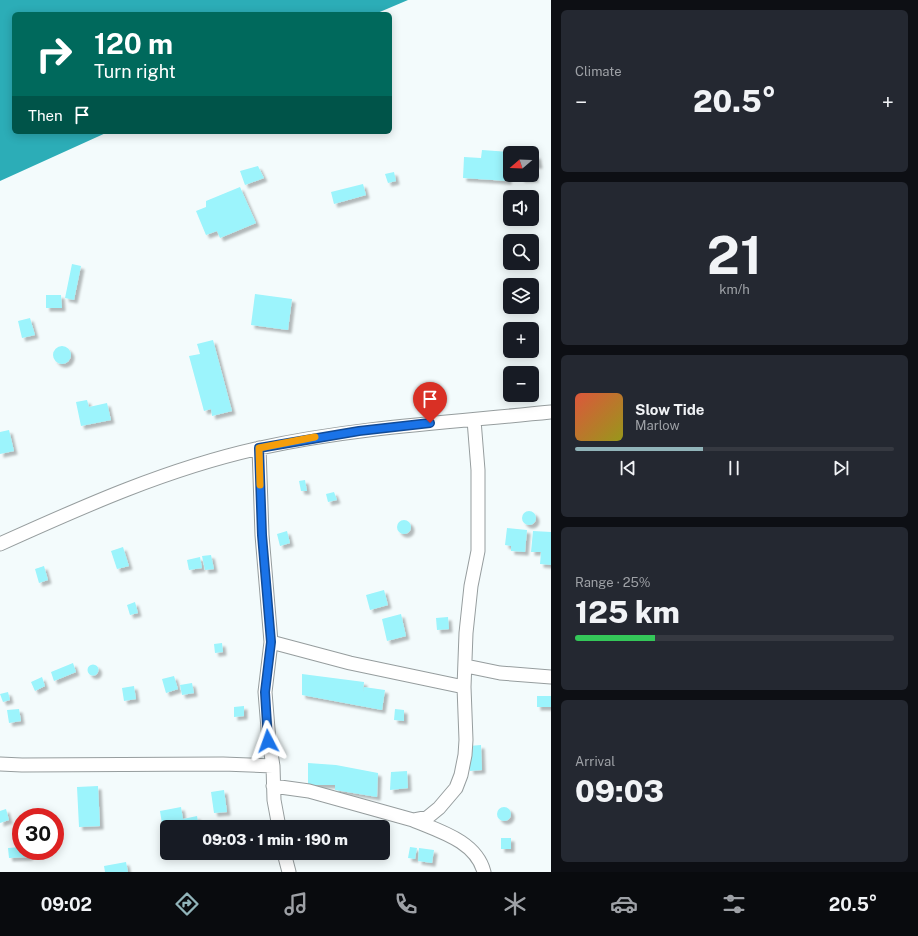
<!DOCTYPE html>
<html lang="en">
<head>
<meta charset="utf-8">
<style>
  body { margin:0; font-family:"Public Sans",sans-serif; background:#242831; color:#f1f3f6; height:100vh; display:flex; flex-direction:column; font-size:15px; white-space:nowrap }
  * { box-sizing:border-box; margin:0 }
  p { font-size:13px; color:#9ea1a6 }
  .icon { flex:none; width:22px; height:22px; fill:none; stroke:currentColor; stroke-width:2; stroke-linecap:round; stroke-linejoin:round }
  .map { position:relative; flex:1; overflow:hidden }
  .drawer { display:flex; flex-direction:column; gap:10px; padding:10px; background:#0d0f14; width:367px }
  .drawer>* { flex:none }
  .top-card { position:absolute; left:12px; top:12px; width:380px; height:122px; border-radius:6px; box-shadow:0 2px 10px #0003; background:#00695c; color:#fff; overflow:hidden }
  .needle { width:26px; rotate:251deg }
  .tools { position:absolute; left:503px; top:146px; display:grid; gap:8px }
  .tools a { display:grid; place-items:center; width:36px; height:36px; border-radius:6px; background:#171b24; box-shadow:0 2px 10px #0003; font-size:20px }
  .speed { position:absolute; left:12px; top:808px; display:flex; gap:8px; font-size:20px; font-weight:700; text-align:center }
  .speed>* { display:grid; place-content:center; width:52px; height:52px; border-radius:50%; background:#171b24; box-shadow:0 2px 10px #0003; line-height:1 }
  .speed .limit { border:6px solid #d22; background:#fff; color:#111 }
  .pin { position:absolute; display:grid; place-items:center; width:34px; height:34px; color:#fff; margin:-41px -17px; border-radius:50% 50% 50% 0; rotate:-45deg; box-shadow:0 0 4px #0007 }
  .pin .icon { rotate:45deg }
  .me { position:absolute; width:44px; margin:-22px; rotate:356deg; stroke-linejoin:round; filter:drop-shadow(0 0 3px #0008) }
  .turn { display:flex; align-items:center; gap:14px; height:84px; padding:0 16px; font-size:18px }
  .turn .icon { width:52px; height:52px; stroke-width:2.5 }
  .turn b { display:block; font-size:28px; line-height:34px }
  .then { display:flex; align-items:center; height:38px; padding:0 16px; background:#0003; gap:8px; font-size:15px }
  .big { font-size:30px; font-weight:800; line-height:1.1 }
  .drawer .widget { flex:1; display:flex; flex-direction:column; justify-content:center; gap:6px; min-width:0; padding:0 14px; border-radius:6px; background:#242831 }
  .drawer .dial { align-items:center; gap:0 }
  .dial b { font-size:52px; line-height:1 }
  .song { display:flex; align-items:center; gap:12px }
  .cover { width:48px; height:48px; border-radius:6px; background:linear-gradient(135deg,hsl(10 70% 55%),hsl(60 70% 35%)) }
  .played { height:4px; border-radius:2px; background:linear-gradient(90deg,#91b4b9 40%,#363941 40%) }
  .keys { display:flex; justify-content:space-around; direction:ltr }
  .heat { display:flex; justify-content:space-between; align-items:center; font-size:22px; direction:ltr }
  .charge { height:6px; border-radius:3px; background:linear-gradient(90deg,#34c759 25%,#363941 0) }
  .trip { position:absolute; left:160px; top:820px; width:230px; height:40px; border-radius:6px; background:#171b24; box-shadow:0 2px 10px #0003; font-weight:800; line-height:40px; text-align:center }
  .tab-bar { display:flex; height:64px; justify-content:space-around; align-items:center; background:#090b0e; color:#9ea1a6 }
  .tab-bar .icon { width:28px; height:28px }
  .tab-bar .active { color:#91b4b9 }
  .tab-bar b { font-size:18px; color:#f1f3f6 }
  main { display:flex; flex:1; min-height:0 }
  .map>svg:first-child { display:block }
</style>
</head>
<body>
<main>
<div class="map">
<svg width="551" height="872" viewBox="0 0 551 872">
  <defs>
    <filter id="shadow"><feDropShadow dx="3.5" dy="3.5" stdDeviation="1" flood-color="#0004"/></filter>
  </defs>
  <rect width="100%" height="100%" fill="#f3fbfc"/>
  <!-- water -->
  <path fill="#2cadb7" d="M0,0H408L375,14H14V132H108L0,181Z"/>
  <!-- building -->
  <path fill="#9cf4fc" filter="url(#shadow)" d="M482,150L510,152L508,181L463,178L464,157L481,158Z
    M537,155L539,165H532V156Z
    M258,166L264,178L245,185L240,171Z
    M532,168H534L535,179H521V175H532Z
    M394,172L396,181L388,183L385,174Z
    M363,184L366,195L334,204L331,192Z
    M240,187L256,223L220,238L217,231L206,235L196,211L206,207V201Z
    M72,264L81,266L74,300L65,298Z
    M255,294L292,299L288,330L251,325Z
    M46,295H61L62,308H46Z
    M30,318L35,335L22,338L18,321Z
    M213,340L232,411L212,416L211,409L204,411L189,356L200,354L197,344Z
    M53 355a9 9 0 1 1 18 0a9 9 0 1 1-18 0Z
    M87,400L89,407L107,403L111,420L81,426L76,402Z
    M9,430L14,451L0,454V432Z
    M305,480L307,491H301L299,481Z
    M334,492L337,500L328,502L326,494Z
    M522 518a7 7 0 1 1 14 0a7 7 0 1 1-14 0Z
    M397 527a7 7 0 1 1 14 0a7 7 0 1 1-14 0Z
    M507,528L527,530L525,552L511,551V546L505,545Z
    M287,531L290,543L280,546L277,534Z
    M533,531L551,532V565L540,564L541,552H531Z
    M123,547L129,566L117,569L111,551Z
    M211,555L214,569L205,570L202,556Z
    M200,557L202,568L189,570L187,560Z
    M44,566L48,580L39,583L35,569Z
    M384,590L388,605L370,610L366,595Z
    M135,602L138,613L130,615L127,605Z
    M401,614L406,636L387,641L382,619Z
    M448,617L449,629L437,630L436,618Z
    M222,643L223,652L215,653L214,644Z
    M73,663L76,672L54,681L51,672Z
    M87.5 670a5.5 5.5 0 1 1 11 0a5.5 5.5 0 1 1-11 0Z
    M302,674L364,682L363,692L364,687L385,690L382,710L302,695Z
    M174,676L178,689L166,693L162,679Z
    M42,677L45,686L35,691L31,682Z
    M192,683L194,693L182,695L180,685Z
    M134,686L136,699L124,701L122,688Z
    M8,692L10,700L3,702L0,694Z
    M537,696H551V707H537Z
    M244,706V716L234,717V707Z
    M19,709L21,721L9,723L7,710Z
    M395,709L404,710V721L394,720Z
    M481,745L482,770L470,771L469,746Z
    M308,763L336,765L378,773L377,797L335,790V785H308Z
    M407,771L408,788L390,790L391,772Z
    M98,786L100,826L79,827L77,787Z
    M224,790L227,812L214,813L211,792Z
    M497 814a7 7 0 1 1 14 0a7 7 0 1 1-14 0Z
    M181,807L183,819L197,816L199,827H167V842L165,843L160,811Z
    M6,809L9,820L0,823V811Z
    M501,838H511V849H501Z
    M21,847V851H29V857L9,858L8,848Z
    M410,847L417,848L415,859L408,858Z
    M419,848L434,850L432,863L418,861Z
    M126,862L128,872H105L104,866Z"/>
  <g fill="none" stroke-linecap="round" stroke-linejoin="round">
    <!-- minor casing -->
    <g stroke="#969d9e" stroke-width="15">
      <path id="minor" d="M259,448L262,535L271,642L265,692L269,741L273,766L274,800L279,827
        M0,544C84,506 169,468 260,448C356,427 454,422 551,412
        M271,642L350,663L464,687
        M466,666L500,673L551,677
        M0,764L22,765L223,764L273,766
        M273,786L309,791L413,820L428,817L439,808L456,788L461,775L465,755L466,740L464,687L466,633L471,586L478,551V470L474,420
        M413,820C439,831 476,841 484,872
        M284,853L289,872"/>
    </g>
    <!-- minor -->
    <use href="#minor" stroke="#fff" stroke-width="13"/>
  </g>
  <g fill="none" stroke-linecap="round" stroke-linejoin="round">
    <!-- route casing -->
    <g stroke="#114b97" stroke-width="10">
      <path id="route" d="M268,741L265,692L271,642L262,535L259,448L359,431L430,423"/>
    </g>
    <!-- route -->
    <use href="#route" stroke="#1a73e8" stroke-width="7"/>
    <!-- slow -->
    <path stroke="#f59e0b" stroke-width="7" d="M260,485L259,448L315,437"/>
  </g>
</svg>
<div class="tools">
<a><svg class="needle" viewBox="-14 -14 28 28"><path d="M0-13l5 13h-10z" fill="#e53935"/><path d="M0 13l5-13h-10z" fill="#9ea1a6"/></svg></a>
<a><svg class="icon" aria-label="sound" viewBox="0 0 24 24"><path d="M4 9h4l5-4v14l-5-4H4zM17 9q2 3 0 6"/></svg></a>
<a><svg class="icon" aria-label="search" viewBox="0 0 24 24"><circle cx="10" cy="10" r="6"/><path d="M15 15l6 6"/></svg></a>
<a><svg class="icon" aria-label="layers" viewBox="0 0 24 24"><path d="M12 4l9 5-9 5-9-5zM3 14l9 5 9-5"/></svg></a>
<a>+</a>
<a>−</a>
</div>
<div class="speed"><div class="limit">30</div></div>
<div class="pin" style="left:430px;top:423px;background:#d93025"><svg class="icon" aria-label="arrive" viewBox="0 0 24 24"><path d="M6 21V4h12l-3 4 3 4H6"/></svg></div>
<svg class="me" style="left:268px;top:741px" viewBox="-20 -20 40 40"><path d="M0-17L14 15 0 8-14 15z" fill="#1a73e8" stroke="#fff" stroke-width="4"/></svg>
<div class="trip">09:03 · 1 min · 190 m</div>
<div class="top-card">
<div class="turn"><svg class="icon" aria-label="right" viewBox="0 0 24 24"><path d="M7 20v-9h11M14 6l5 5-5 5"/></svg><div><b>120 m</b>Turn right</div></div>
<div class="then">Then<svg class="icon" aria-label="arrive" viewBox="0 0 24 24"><path d="M6 21V4h12l-3 4 3 4H6"/></svg></div>
</div>
</div>
<section class="drawer">
<div class="widget"><p>Climate</p>
<div class="heat"><a>−</a><b class="big">20.5°</b><a>+</a></div>
</div>
<div class="widget dial"><b>21</b><p>km/h</p></div>
<div class="widget">
<div class="song"><i class="cover"></i><div><b>Slow Tide</b><p>Marlow</p></div></div>
<div class="played"></div>
<div class="keys"><svg class="icon" aria-label="previous" viewBox="0 0 24 24"><path d="M18 5L8 12l10 7zM5 5v14"/></svg><svg class="icon" aria-label="pause" viewBox="0 0 24 24"><path d="M8 5v14M16 5v14"/></svg><svg class="icon" aria-label="next" viewBox="0 0 24 24"><path d="M6 5l10 7-10 7zM19 5v14"/></svg></div>
</div>
<div class="widget"><p>Range · 25%</p><b class="big">125 km</b><div class="charge"></div></div>
<div class="widget"><p>Arrival</p><b class="big">09:03</b></div>
</section>
</main>
<nav class="tab-bar">
<b>09:02</b>
<svg class="icon active" aria-label="directions" viewBox="0 0 24 24"><path d="M12 3l9 9-9 9-9-9zM9 14v-3h6M13 9l2 2-2 2"/></svg>
<svg class="icon" aria-label="music" viewBox="0 0 24 24"><path d="M9 18V5l10-2v13"/><circle cx="6" cy="18" r="3"/><circle cx="16" cy="16" r="3"/></svg>
<svg class="icon" aria-label="phone" viewBox="0 0 24 24"><path d="M5 4h4l2 5-3 2q2 4 5 5l2-3 5 2v4C11 20 4 13 5 4z"/></svg>
<svg class="icon" aria-label="climate" viewBox="0 0 24 24"><path d="M12 3v18M4 7l16 10M4 17L20 7"/></svg>
<svg class="icon" aria-label="car" viewBox="0 0 24 24"><path d="M5 17H2v-5l4-1 3-4h7l3 4 3 1v5h-3M9 17h6M6 11h13"/><circle cx="7" cy="17" r="2"/><circle cx="17" cy="17" r="2"/></svg>
<svg class="icon" aria-label="filters" viewBox="0 0 24 24"><path d="M4 7h16M4 17h16"/><circle cx="9" cy="7" r="2"/><circle cx="15" cy="17" r="2"/></svg>
<b>20.5°</b>
</nav>
</body>
</html>
